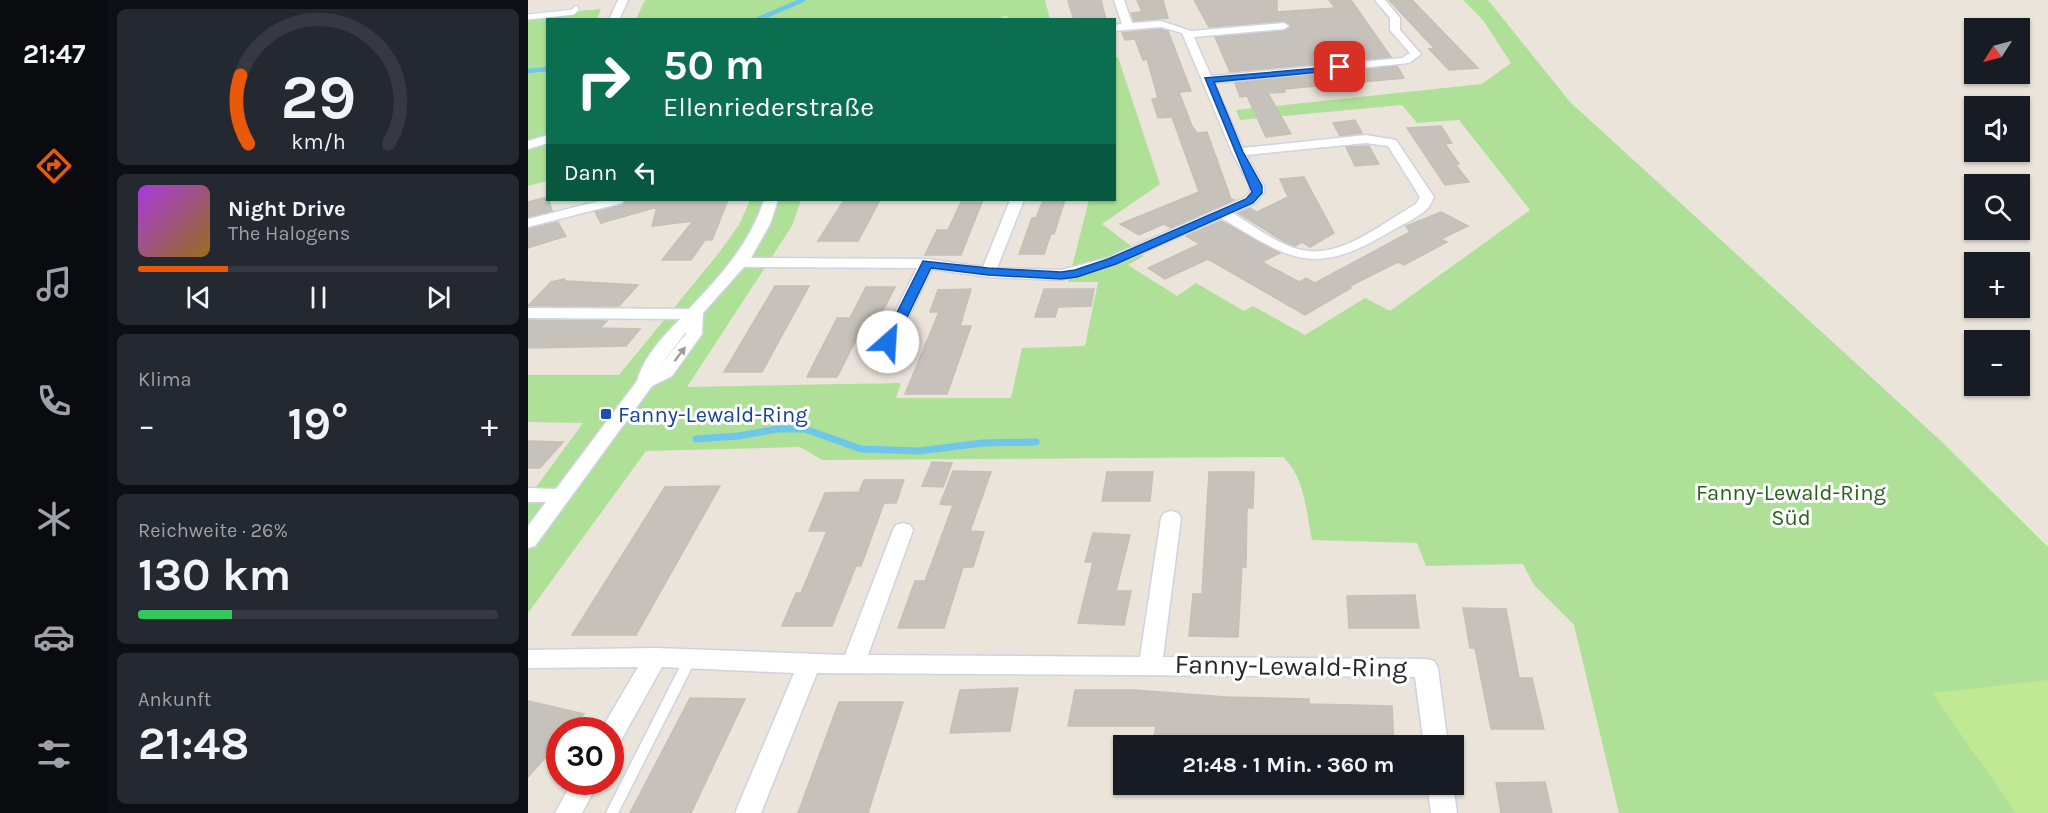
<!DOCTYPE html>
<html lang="de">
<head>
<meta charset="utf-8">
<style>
  body { margin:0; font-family:Karla,sans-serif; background:#242831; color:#f1f3f6; height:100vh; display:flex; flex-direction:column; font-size:22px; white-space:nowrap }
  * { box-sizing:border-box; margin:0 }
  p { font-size:20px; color:#9ea1a6 }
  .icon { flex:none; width:33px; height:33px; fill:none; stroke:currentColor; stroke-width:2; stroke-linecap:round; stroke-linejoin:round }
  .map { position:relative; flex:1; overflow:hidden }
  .drawer { display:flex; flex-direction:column; gap:9px; padding:9px; background:#0d0f14; width:420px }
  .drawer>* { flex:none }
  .guide { position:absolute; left:18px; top:18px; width:570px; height:183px; border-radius:0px; box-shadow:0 2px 4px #0004; background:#0b6e4f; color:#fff; overflow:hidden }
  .needle { width:39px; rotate:234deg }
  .buttons { position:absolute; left:1436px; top:18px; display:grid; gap:12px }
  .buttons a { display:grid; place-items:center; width:66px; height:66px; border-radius:0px; background:#171b24; box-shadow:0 2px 4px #0004; font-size:30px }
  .speed { position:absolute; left:18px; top:717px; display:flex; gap:12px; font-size:30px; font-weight:700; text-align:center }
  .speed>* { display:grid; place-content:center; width:78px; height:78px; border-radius:50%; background:#171b24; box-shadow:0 2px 4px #0004; line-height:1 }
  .speed .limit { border:9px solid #d22; background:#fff; color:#111 }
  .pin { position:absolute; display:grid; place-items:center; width:51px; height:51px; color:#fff; margin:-26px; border-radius:12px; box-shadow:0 3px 9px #0006 }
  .me { position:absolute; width:66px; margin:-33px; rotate:26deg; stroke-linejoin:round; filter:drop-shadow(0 0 4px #0008) }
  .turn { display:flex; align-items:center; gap:21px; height:126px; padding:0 18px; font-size:27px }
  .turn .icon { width:78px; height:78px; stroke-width:2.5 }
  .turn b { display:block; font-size:42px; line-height:51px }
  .then { display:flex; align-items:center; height:57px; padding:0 18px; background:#0003; gap:12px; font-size:22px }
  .big { font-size:45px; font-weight:700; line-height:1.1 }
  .drawer .tile { flex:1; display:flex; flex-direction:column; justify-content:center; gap:9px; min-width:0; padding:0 21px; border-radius:9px; background:#242831 }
  .drawer .dial { align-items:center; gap:0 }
  .dial svg { height:156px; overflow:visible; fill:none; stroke:#363941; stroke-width:7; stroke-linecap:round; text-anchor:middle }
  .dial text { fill:#f1f3f6; stroke:none }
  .song { display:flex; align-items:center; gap:18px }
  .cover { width:72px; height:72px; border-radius:9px; background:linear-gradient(135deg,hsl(280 70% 55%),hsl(40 70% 35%)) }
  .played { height:6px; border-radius:3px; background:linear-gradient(90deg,#ea580c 25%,#363941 25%) }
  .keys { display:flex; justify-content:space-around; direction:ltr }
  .heat { display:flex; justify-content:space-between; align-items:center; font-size:33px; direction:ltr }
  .charge { height:9px; border-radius:4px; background:linear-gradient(90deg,#34c759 26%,#363941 0) }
  .trip { position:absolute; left:585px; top:735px; width:351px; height:60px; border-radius:0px; background:#171b24; box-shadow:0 2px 4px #0004; font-weight:700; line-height:60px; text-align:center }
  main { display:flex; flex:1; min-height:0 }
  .dock { display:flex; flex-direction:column; width:108px; justify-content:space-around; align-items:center; background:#090b0e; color:#9ea1a6 }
  .dock .icon { width:42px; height:42px }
  .dock .on { color:#ea580c }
  .dock b { font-size:27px; color:#f1f3f6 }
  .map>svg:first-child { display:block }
</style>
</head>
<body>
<main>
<nav class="dock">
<b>21:47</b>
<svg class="icon on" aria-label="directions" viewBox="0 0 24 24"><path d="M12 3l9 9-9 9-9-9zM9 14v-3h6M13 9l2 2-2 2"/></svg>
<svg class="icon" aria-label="music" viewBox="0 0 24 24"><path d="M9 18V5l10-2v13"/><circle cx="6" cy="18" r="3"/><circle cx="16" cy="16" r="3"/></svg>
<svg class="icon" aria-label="phone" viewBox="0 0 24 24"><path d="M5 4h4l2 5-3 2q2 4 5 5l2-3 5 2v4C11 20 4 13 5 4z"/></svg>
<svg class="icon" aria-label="climate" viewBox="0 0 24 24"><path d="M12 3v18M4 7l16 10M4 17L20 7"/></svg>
<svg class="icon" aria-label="car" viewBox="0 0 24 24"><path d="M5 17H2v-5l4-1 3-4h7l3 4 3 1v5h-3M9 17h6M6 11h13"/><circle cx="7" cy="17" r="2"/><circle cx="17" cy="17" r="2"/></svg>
<svg class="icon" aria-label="filters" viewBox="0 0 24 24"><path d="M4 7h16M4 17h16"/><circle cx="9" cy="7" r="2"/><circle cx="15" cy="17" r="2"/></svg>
</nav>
<section class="drawer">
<div class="tile dial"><svg viewBox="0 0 100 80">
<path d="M14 69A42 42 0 1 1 86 69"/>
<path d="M14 69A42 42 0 0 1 10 34" stroke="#ea580c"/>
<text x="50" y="56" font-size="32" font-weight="700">29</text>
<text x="50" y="72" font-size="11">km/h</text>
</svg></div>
<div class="tile">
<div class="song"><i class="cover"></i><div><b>Night Drive</b><p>The Halogens</p></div></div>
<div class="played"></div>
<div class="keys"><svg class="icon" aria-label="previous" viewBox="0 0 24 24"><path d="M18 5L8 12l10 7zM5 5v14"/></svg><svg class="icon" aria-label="pause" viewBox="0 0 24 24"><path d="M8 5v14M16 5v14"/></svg><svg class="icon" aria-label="next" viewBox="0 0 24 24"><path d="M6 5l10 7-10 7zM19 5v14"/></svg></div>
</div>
<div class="tile"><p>Klima</p>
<div class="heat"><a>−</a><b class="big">19°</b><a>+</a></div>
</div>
<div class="tile"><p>Reichweite · 26%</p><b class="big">130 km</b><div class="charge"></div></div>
<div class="tile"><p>Ankunft</p><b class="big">21:48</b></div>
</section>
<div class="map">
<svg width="1520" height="813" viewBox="0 0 1520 813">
  <rect width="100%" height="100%" fill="#ebe4da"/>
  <!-- green -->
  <path fill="#aee097" d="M117,0H517L522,19H483L478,16L464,20L108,19Z
    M935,0H960L1042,102L1414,442L1520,547V813H1091L1046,625L1006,585L995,564L898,566L889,543L784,540C778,512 777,477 755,457L294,460L272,447L118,451L0,613V498L55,423L0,422V375H91L190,254L211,225L222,200H273L264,226L159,387L373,383L368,398H483L494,348L557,346L570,282H540L561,200H586V58L590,57L632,184L574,224L616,256L600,265L649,296L668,283L716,311L725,306L777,335L837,298L862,311L1002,210L931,120L889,123L874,105L712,120L708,110L954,84L983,63L955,20Z
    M73,9L69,19L20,20L19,181L0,186V15Z"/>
  <!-- pitch -->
  <path fill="#c1e893" d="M1520,680V813H1488L1404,693Z"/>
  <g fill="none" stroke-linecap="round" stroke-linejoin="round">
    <!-- stream-far1 -->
    <path stroke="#6ec7eb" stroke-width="4.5" d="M228,20L275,0
      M0,71L20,69"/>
    <!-- stream -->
    <path stroke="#6ec7eb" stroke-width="7" d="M168,439L210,436L250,429H277L333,449L391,451L455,443L508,442"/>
  </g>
  <!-- building -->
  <path fill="#c6c1ba" stroke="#c6c0b4" stroke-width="1.5" d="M556,0H573L578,20H546L540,1Z
    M609,0H635L640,18L606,21L603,13L614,12Z
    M666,0H749V12L807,8L801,0H823L863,57L702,72L687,37L756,31L763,25L756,21L681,27Z
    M861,0H884L950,68L921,70L901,49L906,48Z
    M633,29L640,31L663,91L651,92L664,126L669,133L679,132L703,199L706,200L643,228L636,224L611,235L592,224L671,192L644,117L630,118L624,99L630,98L619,59L615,60L607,39L597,40L594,33Z
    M869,66L876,78L756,89L757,92L740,93L763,134L738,137L719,96L712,97L707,83Z
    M827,120L834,133L812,136L805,123Z
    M913,126L924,143L917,144L931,164H927L941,182L917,185L879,128Z
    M841,146L851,164L827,166L818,147Z
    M776,177L806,233L782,247L774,242L767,246L757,242L710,213L722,208L729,212L760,197L752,179Z
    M20,197L24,211L0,217V202Z
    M98,200H200L184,240H177L163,260H134L165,221L124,226L129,207L73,223L67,212L95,205Z
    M316,200H352L330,241H290Z
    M515,200H537L526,234H523L516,254H491L504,218H508Z
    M433,202H454L433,255H397L409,230H420Z
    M913,212L940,226L913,239L919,242L876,265L870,262L820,287L823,288L777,315L680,259L637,279L620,268L672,244L658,236L693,221L752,253L734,262L771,282L778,278L787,283L882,232L878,226Z
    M30,222L38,236L0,248V229Z
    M36,279L38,281L110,285L91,306H0L23,282Z
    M247,286H281L234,372H196Z
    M338,287H367L351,318H342L332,338H329L309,377H279L309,318H322Z
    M443,289L432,326H443L419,394H377L411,312H402L410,290Z
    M516,289H566L563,306L530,307L527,317H507Z
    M0,320L79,321L72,328L112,329L98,346L0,348Z
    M0,441L35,442L12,468H0Z
    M404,462L424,463L415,487L394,486Z
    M425,471L463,472L442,531L456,532L445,567H435L416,628H370L387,581H397L425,505L412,504Z
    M579,472H625L622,501H574Z
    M681,472H726L725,508H719L718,567H714L710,637L661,636L665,594H674Z
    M336,480H376L368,503H356L333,566H328L304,626H254L268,593H273L299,531H281L297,493L331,492Z
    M192,486L108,635H44L137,487Z
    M565,533L602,535L588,591H603L596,625L550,623L565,562H557Z
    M887,595L891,628H821L819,596Z
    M935,608L978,609L991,678H1004L1016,729H963L947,648H942Z
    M490,688L482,731L422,733L432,690Z
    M547,690H606L698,697L781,699V704L864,706L866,746H806V740L693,737L692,742L626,738L628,726H540Z
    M162,698L217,699L163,813H102Z
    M0,701L56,714L41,730H32V741L0,777Z
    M311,702H375L340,813H270Z
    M1017,782L1024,813H973L968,783Z"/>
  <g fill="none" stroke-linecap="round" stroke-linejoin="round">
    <!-- service-far1 casing -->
    <g stroke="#cfd2e1" stroke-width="7">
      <path id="service-far1" d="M0,17L45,12L48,9"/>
    </g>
    <!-- service casing -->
    <g stroke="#cfd2e1" stroke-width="14">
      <path id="service" d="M84,813L162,659"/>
    </g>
    <!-- minor casing -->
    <g stroke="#cfd2e1" stroke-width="3">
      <path id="minor" d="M90,0H100L91,20H81Z
        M586,0H596L604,23L633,21L663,31L756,23L761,26L756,29L666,37L683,76L874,58L882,53L862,30V18L847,0H857L872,18V30L893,54L881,63L686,83L715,148L838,135L868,140L906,197L901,207C891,218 871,226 858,234C783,278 761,258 693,218L589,264L533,280L460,277L404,269L368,342L360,347L352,342L389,268L216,267L175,313L174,334L144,376L124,386L7,546L0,548V526L18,502H0V488L28,489L109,381C116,356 135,337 152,319L0,318V308L161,309C193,275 221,245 236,200H250L242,224L223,258L399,259L455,267L482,200H496L469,268L533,270L579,258L716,198L722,192V186L704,152L654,33L633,27L586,31V25L594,24ZM838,143L860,146L892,197L888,204C856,222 813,259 774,250C750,245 726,226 705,213L726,204L736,193V186L718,155ZM158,332V334L130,369Z
        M20,135V143L0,149V141Z
        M75,200H96L94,203L0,227V219Z
        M643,511L650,513L653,518L635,657L898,659L906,661L910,668L920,746H896L887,677L289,673L233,813H207L266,673L134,667L91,744L82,747V730H73L110,667L0,668V650L128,648L317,655L365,530L368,525L375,523L382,525L385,530L340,655L612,657L633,518L636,513Z
        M44,782H71L54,813H27Z
        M899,784H925L929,813H903Z"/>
    </g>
    <!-- service-far1 -->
    <use href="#service-far1" stroke="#fff" stroke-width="5"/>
    <!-- service -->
    <use href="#service" stroke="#fff" stroke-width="11"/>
    <!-- minor -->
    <use href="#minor" fill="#fff" fill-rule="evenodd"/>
  </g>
  <!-- one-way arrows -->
  <defs><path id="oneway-solid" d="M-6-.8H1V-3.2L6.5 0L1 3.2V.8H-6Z" transform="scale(1.5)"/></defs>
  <use fill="#9e9e9e" href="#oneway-solid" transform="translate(152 354) rotate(-53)"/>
  <!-- route -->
  <path fill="#1a73e8" stroke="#114b97" stroke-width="1.5" d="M815,66L812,70L686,82L715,152L734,186V193L725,203L588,264L549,277L533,279L460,275L403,268L367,342L360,346L354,342L395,261L460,268L533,272L547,270L580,259L718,199L724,192L677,78Z"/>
  <!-- markers -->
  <rect fill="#1a4fb4" stroke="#fff" stroke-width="2" x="72" y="408" width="12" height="12" rx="3"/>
  <g text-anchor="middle" stroke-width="6" stroke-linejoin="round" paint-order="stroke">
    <!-- transit labels -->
    <g font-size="22" fill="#164399" stroke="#fff" text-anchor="start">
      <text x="90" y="422">Fanny-Lewald-Ring</text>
    </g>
    <!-- park labels -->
    <g font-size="22" fill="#28631b" stroke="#fff">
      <text x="1263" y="500">Fanny-Lewald-Ring<tspan x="1263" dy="25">Süd</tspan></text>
    </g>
    <!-- near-street labels -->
    <g font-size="27" fill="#282828" stroke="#fff">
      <text transform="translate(763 666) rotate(1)" y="9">Fanny-Lewald-Ring</text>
    </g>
  </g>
</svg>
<div class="buttons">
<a><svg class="needle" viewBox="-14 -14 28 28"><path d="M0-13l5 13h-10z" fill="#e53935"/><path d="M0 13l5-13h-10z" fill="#9ea1a6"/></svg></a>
<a><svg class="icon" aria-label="sound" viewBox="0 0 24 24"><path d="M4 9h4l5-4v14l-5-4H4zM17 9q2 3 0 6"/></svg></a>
<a><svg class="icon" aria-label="search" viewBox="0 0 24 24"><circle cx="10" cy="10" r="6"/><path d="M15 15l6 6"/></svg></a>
<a>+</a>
<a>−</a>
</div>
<div class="speed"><div class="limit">30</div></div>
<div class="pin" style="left:812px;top:67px;background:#d93025"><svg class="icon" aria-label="arrive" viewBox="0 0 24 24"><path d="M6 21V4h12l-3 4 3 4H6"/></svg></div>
<svg class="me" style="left:360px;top:342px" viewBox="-20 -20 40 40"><circle r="19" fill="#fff"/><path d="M0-13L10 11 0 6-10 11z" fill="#1a73e8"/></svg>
<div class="trip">21:48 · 1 Min. · 360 m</div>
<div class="guide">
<div class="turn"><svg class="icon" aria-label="right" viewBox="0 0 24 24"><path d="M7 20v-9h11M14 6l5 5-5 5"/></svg><div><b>50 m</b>Ellenriederstraße</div></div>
<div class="then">Dann<svg class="icon" aria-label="left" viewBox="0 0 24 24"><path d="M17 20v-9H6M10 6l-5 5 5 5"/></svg></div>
</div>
</div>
</main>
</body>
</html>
